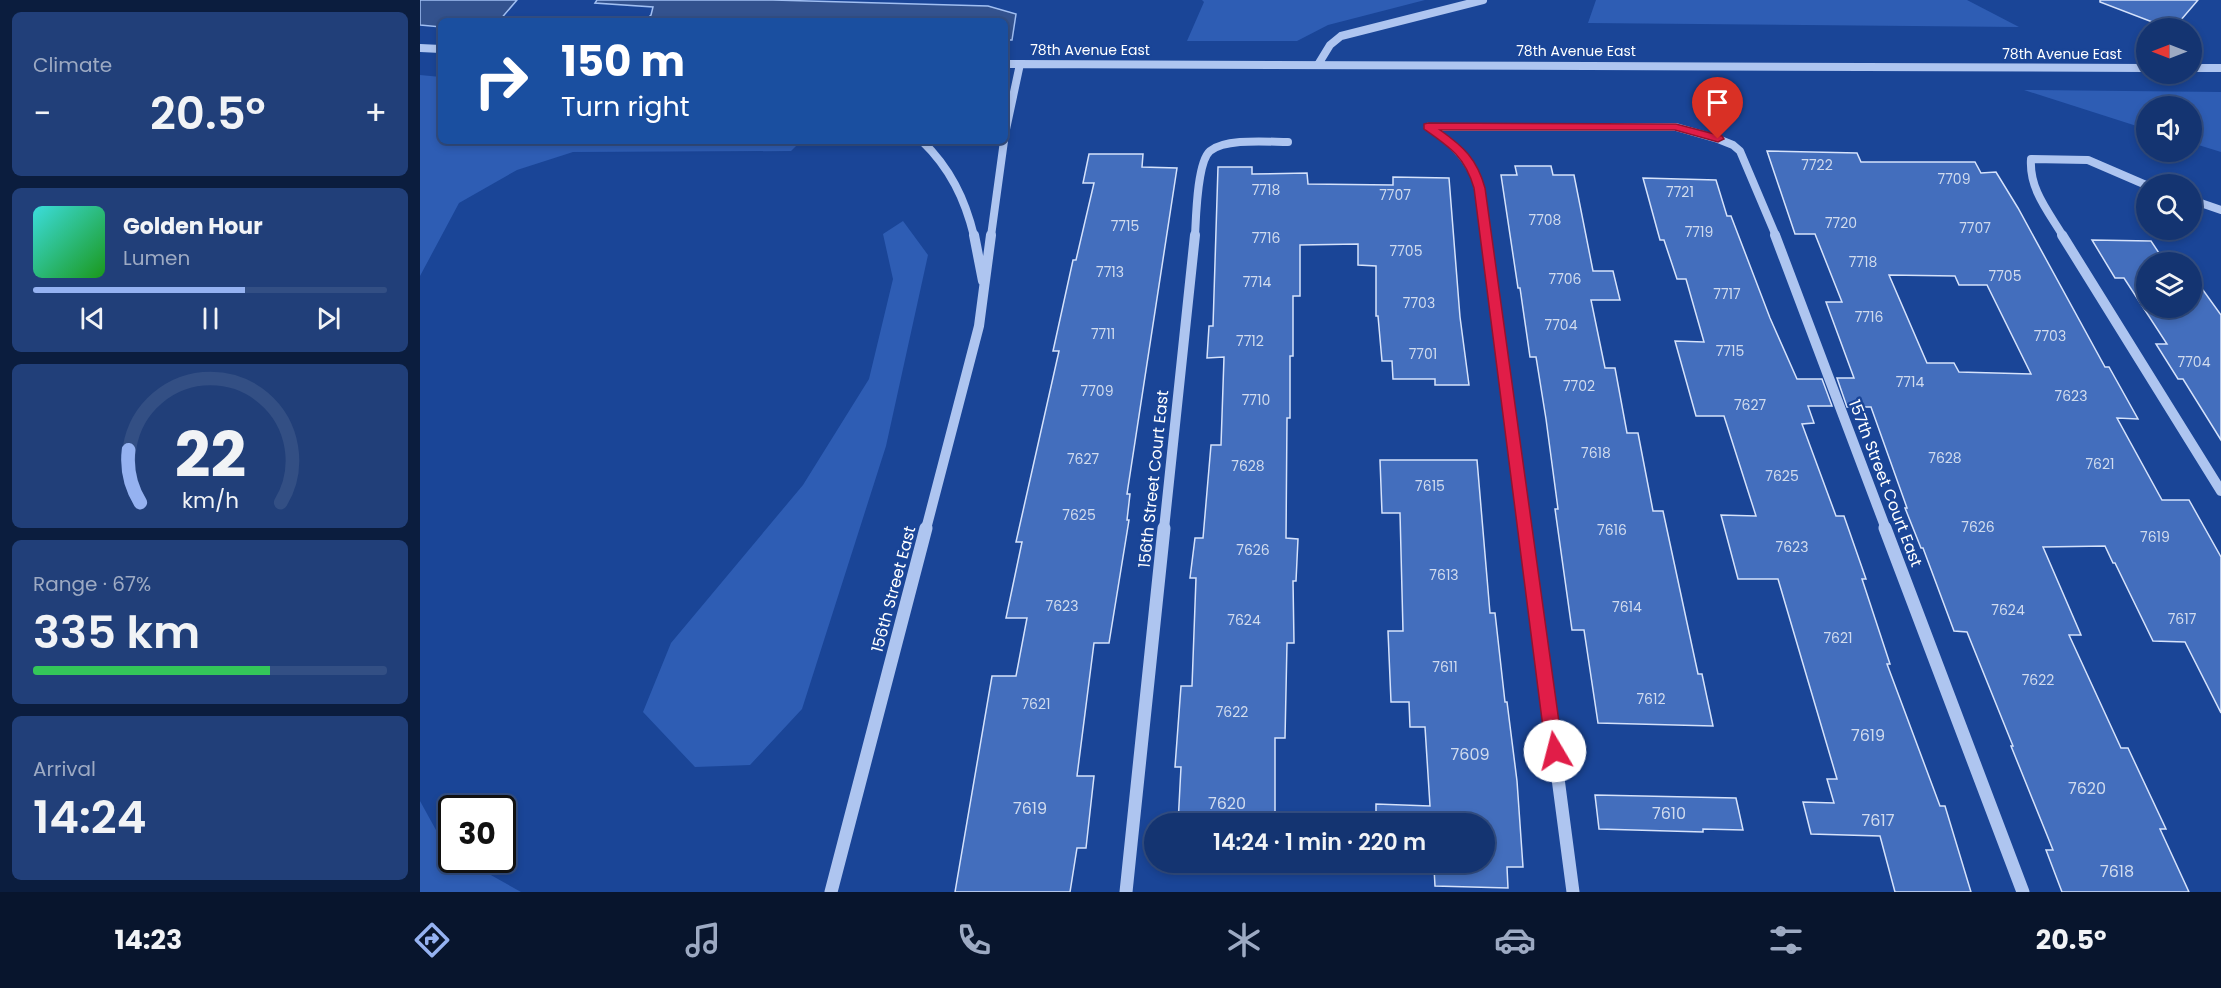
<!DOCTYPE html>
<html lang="en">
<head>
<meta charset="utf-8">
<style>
  body { margin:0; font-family:Poppins,sans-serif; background:#213f79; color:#f1f3f6; height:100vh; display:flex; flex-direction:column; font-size:22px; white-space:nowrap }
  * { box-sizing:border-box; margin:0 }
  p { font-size:20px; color:#9daac3 }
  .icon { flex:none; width:33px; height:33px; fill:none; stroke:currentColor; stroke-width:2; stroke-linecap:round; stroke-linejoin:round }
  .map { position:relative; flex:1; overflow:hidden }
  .details { display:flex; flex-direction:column; gap:12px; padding:12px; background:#0b1d3e; width:420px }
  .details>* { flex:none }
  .hud { position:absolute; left:18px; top:18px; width:570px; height:126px; border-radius:9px; box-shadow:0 3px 9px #0003,0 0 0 2px #334f84; background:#1a4fa0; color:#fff; overflow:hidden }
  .needle { width:39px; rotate:270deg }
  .tools { position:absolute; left:1716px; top:18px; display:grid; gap:12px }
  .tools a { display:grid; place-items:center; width:66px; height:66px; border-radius:50%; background:#143471; box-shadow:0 3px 9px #0003,0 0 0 2px #334f84; font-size:30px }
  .speed { position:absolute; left:18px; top:795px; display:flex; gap:12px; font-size:30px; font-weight:700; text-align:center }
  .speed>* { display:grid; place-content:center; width:78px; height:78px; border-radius:50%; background:#143471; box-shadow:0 3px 9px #0003,0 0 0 2px #334f84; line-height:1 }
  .speed .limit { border:3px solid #111; border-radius:9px; background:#fff; color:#111 }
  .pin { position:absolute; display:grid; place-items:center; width:51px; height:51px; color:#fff; margin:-62px -26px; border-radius:50% 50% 50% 0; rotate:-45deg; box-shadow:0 0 6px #0007 }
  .pin .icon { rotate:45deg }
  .me { position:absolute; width:66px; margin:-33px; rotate:352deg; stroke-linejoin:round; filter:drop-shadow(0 0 4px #0008) }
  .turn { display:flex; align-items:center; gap:21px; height:126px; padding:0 24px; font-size:27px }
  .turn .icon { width:78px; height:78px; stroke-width:2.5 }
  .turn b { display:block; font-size:42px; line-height:51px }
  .big { font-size:45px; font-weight:600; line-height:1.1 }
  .details .tile { flex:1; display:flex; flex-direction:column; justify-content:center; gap:9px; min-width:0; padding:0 21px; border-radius:9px; background:#213f79 }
  .details .dial { align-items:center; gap:0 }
  .dial svg { height:156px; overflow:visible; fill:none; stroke:#334f84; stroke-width:7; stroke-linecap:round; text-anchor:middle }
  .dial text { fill:#f1f3f6; stroke:none }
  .song { display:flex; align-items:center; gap:18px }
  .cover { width:72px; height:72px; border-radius:9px; background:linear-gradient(135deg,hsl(180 70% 55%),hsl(120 70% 35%)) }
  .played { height:6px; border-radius:3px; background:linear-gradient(90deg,#95b2f1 60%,#334f84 60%) }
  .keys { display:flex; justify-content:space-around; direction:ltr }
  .heat { display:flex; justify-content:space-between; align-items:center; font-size:33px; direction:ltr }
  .charge { height:9px; border-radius:4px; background:linear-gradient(90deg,#34c759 67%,#334f84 0) }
  .trip { position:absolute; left:724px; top:813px; width:351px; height:60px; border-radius:30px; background:#143471; box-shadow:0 3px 9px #0003,0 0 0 2px #334f84; font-weight:600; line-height:60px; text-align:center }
  .tabs { display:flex; height:96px; justify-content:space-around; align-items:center; background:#08152d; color:#9daac3 }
  .tabs .icon { width:42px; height:42px }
  .tabs .active { color:#95b2f1 }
  .tabs b { font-size:27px; color:#f1f3f6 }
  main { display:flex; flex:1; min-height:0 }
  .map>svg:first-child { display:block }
</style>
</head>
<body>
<main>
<section class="details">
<div class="tile"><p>Climate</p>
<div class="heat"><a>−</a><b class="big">20.5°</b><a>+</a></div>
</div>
<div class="tile">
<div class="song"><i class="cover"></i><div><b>Golden Hour</b><p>Lumen</p></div></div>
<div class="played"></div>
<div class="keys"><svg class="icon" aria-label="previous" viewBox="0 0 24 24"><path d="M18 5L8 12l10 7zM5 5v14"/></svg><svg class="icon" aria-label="pause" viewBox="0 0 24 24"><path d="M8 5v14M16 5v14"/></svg><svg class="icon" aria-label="next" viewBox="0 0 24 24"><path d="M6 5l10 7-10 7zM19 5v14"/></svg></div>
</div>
<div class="tile dial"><svg viewBox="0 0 100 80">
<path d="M14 69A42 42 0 1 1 86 69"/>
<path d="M14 69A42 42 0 0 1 8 42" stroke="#95b2f1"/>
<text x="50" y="56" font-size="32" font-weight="700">22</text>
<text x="50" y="72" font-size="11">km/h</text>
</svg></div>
<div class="tile"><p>Range · 67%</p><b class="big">335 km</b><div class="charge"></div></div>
<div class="tile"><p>Arrival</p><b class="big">14:24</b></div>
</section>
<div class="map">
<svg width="1801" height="892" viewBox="0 0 1801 892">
  <rect width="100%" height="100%" fill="#1a4597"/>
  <!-- green -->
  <path fill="#2e5db4" d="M782,0H1005L908,25L877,41H767L784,2Z
    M1176,0H1547L1599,27L1168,23Z
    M0,75L21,77V141H381L371,151L153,152L97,170L39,203L0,276Z
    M1604,90L1801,92V152L1772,143V106H1726V129Z
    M483,221L508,255L466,446L382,709L330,765L275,767L223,712L251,643L383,485L449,379L473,279L463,234Z
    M0,801L27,850L31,852L32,860H44L101,892H0Z"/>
  <!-- water -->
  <path fill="#33528e" stroke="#a1bff2" stroke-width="1.5" d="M0,0H97L79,21H21V27L0,25Z
    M177,0H353L568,6L596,14L592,40H585V21H224L231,15L233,7L175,3Z"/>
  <!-- building -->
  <path fill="#436ebd" stroke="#d5e2fb" stroke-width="1.5" fill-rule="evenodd" d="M1680,0H1778L1754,28H1748L1680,2Z
    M1347,151L1437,153L1441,162H1555L1561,173L1576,172L1598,208L1685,367H1689L1718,419L1697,418L1742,500H1769L1801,557V713L1765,642L1733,641L1695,563H1693L1685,546L1623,547L1661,635H1649L1701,748H1708L1746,829H1740L1769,892H1642L1626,850H1633L1591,746H1593L1547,632L1534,631L1503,548H1501L1485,508H1487L1451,407H1427L1417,378H1434L1406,302H1422L1395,234H1375ZM1469,275L1535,276L1539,285H1567L1611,374L1539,372L1534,363H1507Z
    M669,154H723L722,167L757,168L707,494H710L707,520H709L689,643H674L657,776H674L666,848H657L650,892H535L572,676H596L607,618H586L602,542H596L639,351H633L653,260H656L674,183H663Z
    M1095,166H1131L1133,175H1154L1173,271H1193L1200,300H1171L1185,368H1195L1207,433H1218L1233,511H1243L1278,674H1282L1293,726L1178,723L1164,630H1152L1135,509H1138L1126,419L1116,357H1110L1100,288H1098L1081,175H1097Z
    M798,167H832V174L887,173L888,184L973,185V177L1029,178L1040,317L1049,385H1015V379H973L972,361H962L958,316H956V266L938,265V244L880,245V296H873V356H870V418H867L866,538L878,539L876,581H873L874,643H867L865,738H855V824H758L761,767H755L761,686H772L776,578H770L775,538H783L791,445H801L804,357L787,358L789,326H793Z
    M1223,178L1296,180L1307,216H1311L1350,318L1377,379H1402L1412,406H1388L1394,423L1382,424L1416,516H1424L1446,579H1442L1470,664H1467L1520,806H1525L1551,892H1475L1460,836L1391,834L1383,802L1414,803L1407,779H1417L1358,579H1318L1301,515L1336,516L1304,416H1276L1255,341L1284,342L1266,279H1257L1244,240H1240Z
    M1672,240L1731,241L1745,262H1726V308H1772V290H1783L1801,315V440L1763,379H1758L1736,344H1747L1704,278H1695Z
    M960,460H1057L1070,613H1075L1085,702H1087L1097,781L1103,867H1087L1088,888L1015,886L1014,868L957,867V862H1065V824H956V804L1010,806L1005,727H990L989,702H971L968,631H983L980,513H962Z
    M1175,795L1316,798L1323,830L1283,829V832L1179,829Z"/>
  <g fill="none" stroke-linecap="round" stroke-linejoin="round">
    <!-- minor-far2 -->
    <path stroke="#aec5f0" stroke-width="8" d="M0,48L21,49
      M899,63L910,45L921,36L1063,0
      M585,64L1726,68
      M1772,68H1801
      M1008,127H1256L1298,139L1313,145L1320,151L1356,236
      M1008,127C1057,158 1059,183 1066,236
      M585,134L600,64
      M502,141C530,168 545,199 554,236
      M1772,200L1801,210
      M571,236L584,141
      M775,236C776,218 777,162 790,151C806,138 848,142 868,142
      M1643,236C1628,211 1609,189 1611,159L1668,160L1726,185"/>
    <!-- minor-far1 -->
    <path stroke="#aec5f0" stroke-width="10" d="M554,235L563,281
      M1066,235L1105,529
      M1355,235L1466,529
      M1642,235L1801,491
      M506,529L559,326L571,235
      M744,529L775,235"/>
    <!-- minor -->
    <path stroke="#aec5f0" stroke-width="13" d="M1105,528L1153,892
      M1465,528L1603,892
      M411,892L506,528
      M706,892L744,528"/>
  </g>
  <!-- route -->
  <path fill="#e11d48" stroke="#92132f" stroke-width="1.5" d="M1008,123L1256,124L1302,136L1304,139L1298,142L1255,130H1020C1044,147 1057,159 1065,188L1143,751L1141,757L1135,760L1129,757L1126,751L1054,188C1045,157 1030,147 1004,129V124Z"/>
  <g text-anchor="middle" stroke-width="4.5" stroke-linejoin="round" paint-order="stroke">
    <!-- far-street labels -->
    <g font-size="14" fill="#fff" stroke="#1a4597">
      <text x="670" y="55">78th Avenue East</text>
      <text x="1156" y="56">78th Avenue East</text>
      <text x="1642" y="59">78th Avenue East</text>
    </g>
    <!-- number labels -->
    <g font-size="14" fill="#d0dbee">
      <text x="1397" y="170">7722</text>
      <text x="1534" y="184">7709</text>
      <text x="846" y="195">7718</text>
      <text x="1260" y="197">7721</text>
      <text x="975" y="200">7707</text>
      <text x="1125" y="225">7708</text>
      <text x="1421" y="228">7720</text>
      <text x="705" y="231">7715</text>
      <text x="1555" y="233">7707</text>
      <text x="1279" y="237">7719</text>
      <text x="846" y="243">7716</text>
      <text x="986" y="256">7705</text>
      <text x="1443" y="267">7718</text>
      <text x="690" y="277">7713</text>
      <text x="1585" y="281">7705</text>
      <text x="1145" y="284">7706</text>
      <text x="837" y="287">7714</text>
      <text x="1307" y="299">7717</text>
      <text x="999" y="308">7703</text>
      <text x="1449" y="322">7716</text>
      <text x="1141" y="330">7704</text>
      <text x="683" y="339">7711</text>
      <text x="1630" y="341">7703</text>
      <text x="830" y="346">7712</text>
      <text x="1310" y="356">7715</text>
      <text x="1003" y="359">7701</text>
      <text x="1774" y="367">7704</text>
      <text x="1490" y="387">7714</text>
      <text x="1159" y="391">7702</text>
      <text x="677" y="396">7709</text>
      <text x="1651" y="401">7623</text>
      <text x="836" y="405">7710</text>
      <text x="1330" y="410">7627</text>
      <text x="1176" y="458">7618</text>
      <text x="1525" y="463">7628</text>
      <text x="663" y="464">7627</text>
      <text x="1680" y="469">7621</text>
      <text x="828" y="471">7628</text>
      <text x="1362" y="481">7625</text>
      <text x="1010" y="491">7615</text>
      <text x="659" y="520">7625</text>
      <text x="1558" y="532">7626</text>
      <text x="1192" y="535">7616</text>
      <text x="1735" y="542">7619</text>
      <text x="1372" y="552">7623</text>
      <text x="833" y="555">7626</text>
      <text x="1024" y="580">7613</text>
      <text x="642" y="611">7623</text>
      <text x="1207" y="612">7614</text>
      <text x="1588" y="615">7624</text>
      <text x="1762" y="624">7617</text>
      <text x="824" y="625">7624</text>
      <text x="1418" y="643">7621</text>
      <text x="1025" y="672">7611</text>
      <text x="1618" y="685">7622</text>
      <text x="1231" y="704">7612</text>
      <text x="616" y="709">7621</text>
      <text x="812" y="717">7622</text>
    </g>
    <!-- street labels -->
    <g font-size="16" fill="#fff" stroke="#1a4597">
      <text transform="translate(733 479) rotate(-84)" y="6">156th Street Court East</text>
      <text transform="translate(1466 483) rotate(69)" y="6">157th Street Court East</text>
      <text transform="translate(473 589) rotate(-75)" y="6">156th Street East</text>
    </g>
    <!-- near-number labels -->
    <g font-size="16" fill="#d0dbee">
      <text x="1448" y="741">7619</text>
      <text x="1050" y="760">7609</text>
      <text x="1667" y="794">7620</text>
      <text x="807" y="809">7620</text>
      <text x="610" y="814">7619</text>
      <text x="1249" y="819">7610</text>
      <text x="1458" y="826">7617</text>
      <text x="1697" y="877">7618</text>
    </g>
  </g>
</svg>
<div class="tools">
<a><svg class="needle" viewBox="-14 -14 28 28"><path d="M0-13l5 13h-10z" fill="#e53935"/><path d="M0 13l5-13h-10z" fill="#9daac3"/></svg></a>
<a><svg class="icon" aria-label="sound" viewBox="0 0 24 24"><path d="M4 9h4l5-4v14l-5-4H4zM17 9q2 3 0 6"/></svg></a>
<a><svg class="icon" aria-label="search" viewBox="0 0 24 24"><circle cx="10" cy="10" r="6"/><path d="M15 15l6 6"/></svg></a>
<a><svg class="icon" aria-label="layers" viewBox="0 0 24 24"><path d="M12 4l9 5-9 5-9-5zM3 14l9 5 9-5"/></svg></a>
</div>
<div class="speed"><div class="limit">30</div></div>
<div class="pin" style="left:1298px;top:139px;background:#d93025"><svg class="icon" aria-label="arrive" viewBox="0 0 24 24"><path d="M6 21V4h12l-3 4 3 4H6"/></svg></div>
<svg class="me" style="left:1135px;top:751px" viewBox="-20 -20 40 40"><circle r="19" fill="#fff"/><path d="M0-13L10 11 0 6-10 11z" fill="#e11d48"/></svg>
<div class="trip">14:24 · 1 min · 220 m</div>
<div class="hud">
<div class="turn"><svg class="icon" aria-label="right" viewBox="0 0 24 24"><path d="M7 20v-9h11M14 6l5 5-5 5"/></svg><div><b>150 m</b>Turn right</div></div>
</div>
</div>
</main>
<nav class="tabs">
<b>14:23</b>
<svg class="icon active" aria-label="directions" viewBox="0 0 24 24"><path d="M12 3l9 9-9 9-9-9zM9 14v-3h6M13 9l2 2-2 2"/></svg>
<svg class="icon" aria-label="music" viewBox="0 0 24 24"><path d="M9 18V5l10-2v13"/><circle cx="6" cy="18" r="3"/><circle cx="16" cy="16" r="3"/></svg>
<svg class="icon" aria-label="phone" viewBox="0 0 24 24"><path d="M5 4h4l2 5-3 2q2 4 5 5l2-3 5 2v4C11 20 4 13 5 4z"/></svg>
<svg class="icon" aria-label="climate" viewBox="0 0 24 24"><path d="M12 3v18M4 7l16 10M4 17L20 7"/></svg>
<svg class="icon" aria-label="car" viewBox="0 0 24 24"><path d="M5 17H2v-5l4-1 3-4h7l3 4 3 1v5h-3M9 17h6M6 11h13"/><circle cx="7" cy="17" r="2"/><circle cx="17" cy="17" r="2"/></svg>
<svg class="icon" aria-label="filters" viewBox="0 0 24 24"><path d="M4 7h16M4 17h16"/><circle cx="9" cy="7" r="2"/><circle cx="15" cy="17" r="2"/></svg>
<b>20.5°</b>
</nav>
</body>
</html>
